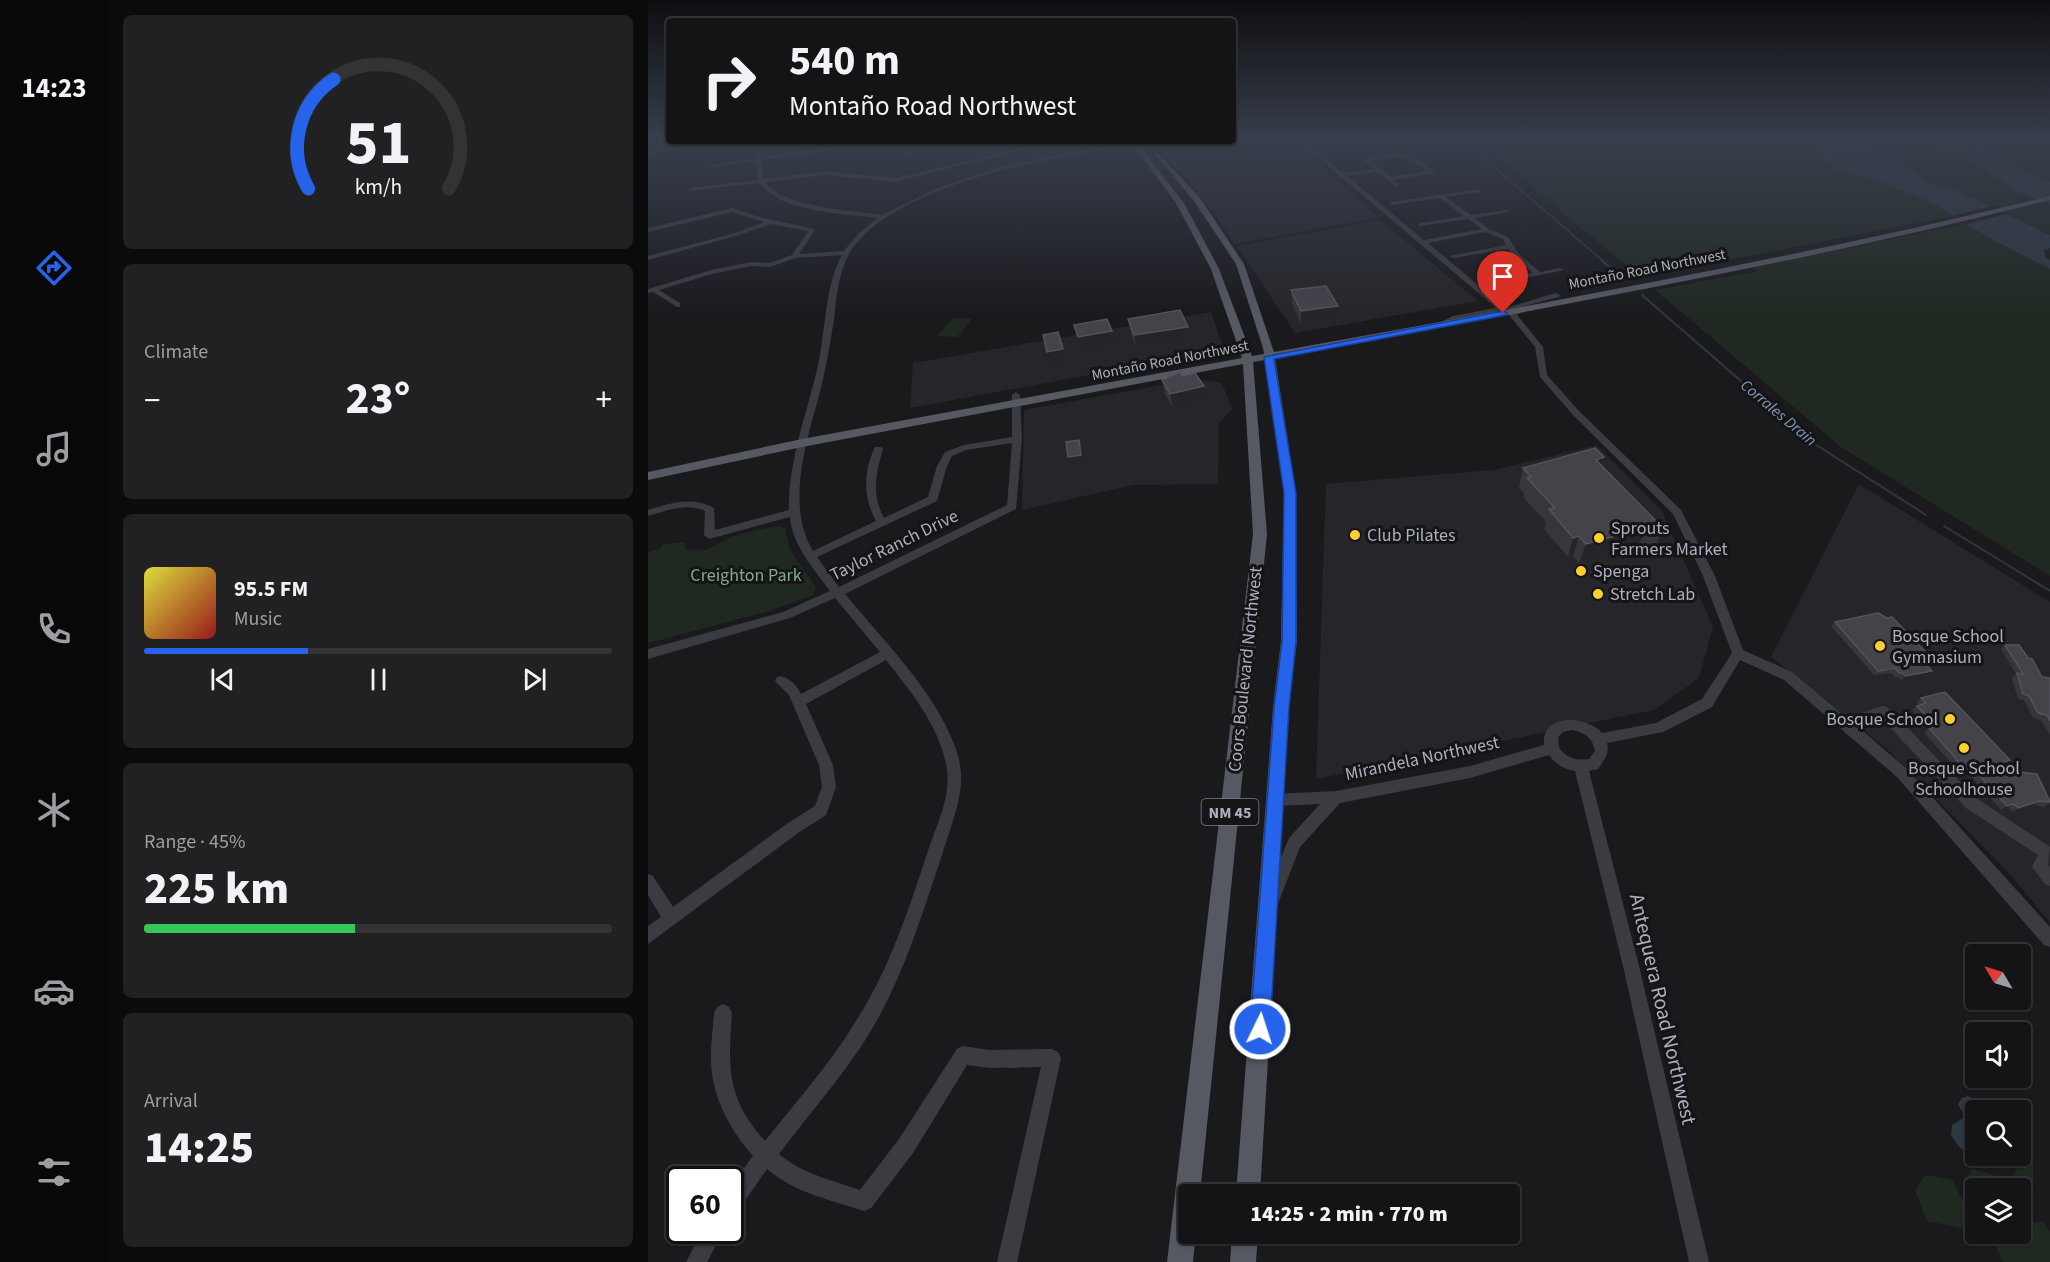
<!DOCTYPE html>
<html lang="en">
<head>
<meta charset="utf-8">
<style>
  body { margin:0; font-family:"Source Sans 3",sans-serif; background:#212123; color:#f1f3f6; height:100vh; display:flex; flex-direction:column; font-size:22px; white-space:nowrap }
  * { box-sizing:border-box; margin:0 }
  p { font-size:20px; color:#9d9ea1 }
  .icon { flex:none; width:33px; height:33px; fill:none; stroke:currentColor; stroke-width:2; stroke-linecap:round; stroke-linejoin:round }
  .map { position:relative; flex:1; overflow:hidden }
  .side { display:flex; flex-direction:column; gap:15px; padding:15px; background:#0b0b0c; width:540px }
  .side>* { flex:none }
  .guide { position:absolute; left:18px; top:18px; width:570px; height:126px; border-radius:6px; box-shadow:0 2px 4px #0004,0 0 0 2px #333335; background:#141416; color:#f1f3f6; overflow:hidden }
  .needle { width:39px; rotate:308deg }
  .buttons { position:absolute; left:1317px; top:944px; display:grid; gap:12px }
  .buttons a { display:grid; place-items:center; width:66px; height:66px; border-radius:6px; background:#141416; box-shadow:0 2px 4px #0004,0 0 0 2px #333335; font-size:30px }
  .speed { position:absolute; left:18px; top:1166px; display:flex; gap:12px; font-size:30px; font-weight:700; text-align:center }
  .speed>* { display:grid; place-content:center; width:78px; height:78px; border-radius:50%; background:#141416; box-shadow:0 2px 4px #0004,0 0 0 2px #333335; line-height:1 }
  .speed .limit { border:3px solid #111; border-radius:9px; background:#fff; color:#111 }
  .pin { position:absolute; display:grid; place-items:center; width:51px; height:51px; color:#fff; margin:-62px -26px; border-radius:50% 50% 50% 0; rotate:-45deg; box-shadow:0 0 6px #0007 }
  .pin .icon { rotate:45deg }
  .me { position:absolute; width:66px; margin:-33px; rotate:4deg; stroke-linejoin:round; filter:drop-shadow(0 0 4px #0008) }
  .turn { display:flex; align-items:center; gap:21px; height:126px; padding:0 24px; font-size:27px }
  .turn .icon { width:78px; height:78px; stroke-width:2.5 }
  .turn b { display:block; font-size:42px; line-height:51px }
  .big { font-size:45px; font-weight:800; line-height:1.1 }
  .side .widget { flex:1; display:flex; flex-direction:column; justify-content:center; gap:9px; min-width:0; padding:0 21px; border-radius:9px; background:#212123 }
  .side .dial { align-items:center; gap:0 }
  .dial svg { height:156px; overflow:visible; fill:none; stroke:#333335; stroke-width:7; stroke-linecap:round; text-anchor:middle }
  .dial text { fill:#f1f3f6; stroke:none }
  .song { display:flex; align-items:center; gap:18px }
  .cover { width:72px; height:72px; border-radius:9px; background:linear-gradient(135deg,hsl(60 70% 55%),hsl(0 70% 35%)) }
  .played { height:6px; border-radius:3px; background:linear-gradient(90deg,#2563eb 35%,#333335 35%) }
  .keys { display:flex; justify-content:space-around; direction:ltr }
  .heat { display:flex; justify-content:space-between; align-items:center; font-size:33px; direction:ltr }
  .charge { height:9px; border-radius:4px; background:linear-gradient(90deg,#34c759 45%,#333335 0) }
  .trip { position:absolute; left:530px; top:1184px; width:342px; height:60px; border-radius:6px; background:#141416; box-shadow:0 2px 4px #0004,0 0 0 2px #333335; font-weight:800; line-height:60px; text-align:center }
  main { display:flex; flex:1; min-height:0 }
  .tab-bar { display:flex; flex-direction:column; width:108px; justify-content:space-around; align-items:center; background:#080809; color:#9d9ea1 }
  .tab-bar .icon { width:42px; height:42px }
  .tab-bar .active { color:#2563eb }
  .tab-bar b { font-size:27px; color:#f1f3f6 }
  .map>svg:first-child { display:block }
</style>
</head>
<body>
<main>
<nav class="tab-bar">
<b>14:23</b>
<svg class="icon active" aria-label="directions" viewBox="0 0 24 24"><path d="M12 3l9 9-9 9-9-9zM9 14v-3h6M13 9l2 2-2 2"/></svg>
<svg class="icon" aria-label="music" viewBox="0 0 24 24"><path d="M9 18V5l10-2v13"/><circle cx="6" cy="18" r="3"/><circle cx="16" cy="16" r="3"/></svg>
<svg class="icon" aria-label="phone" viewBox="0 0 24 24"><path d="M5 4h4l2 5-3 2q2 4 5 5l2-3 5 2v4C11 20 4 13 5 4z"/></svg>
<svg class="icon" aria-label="climate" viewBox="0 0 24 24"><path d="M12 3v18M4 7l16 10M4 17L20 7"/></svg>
<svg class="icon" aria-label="car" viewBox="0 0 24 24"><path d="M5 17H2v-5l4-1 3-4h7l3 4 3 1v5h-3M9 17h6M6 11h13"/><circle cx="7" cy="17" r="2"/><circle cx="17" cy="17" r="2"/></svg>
<svg class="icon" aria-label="filters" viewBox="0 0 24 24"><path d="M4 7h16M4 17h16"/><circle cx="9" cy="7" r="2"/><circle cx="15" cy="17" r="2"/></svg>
</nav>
<section class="side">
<div class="widget dial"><svg viewBox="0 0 100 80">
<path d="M14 69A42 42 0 1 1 86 69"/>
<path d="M14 69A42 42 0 0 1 27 13" stroke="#2563eb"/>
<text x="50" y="56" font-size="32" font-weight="700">51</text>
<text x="50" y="72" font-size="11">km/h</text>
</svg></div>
<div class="widget"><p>Climate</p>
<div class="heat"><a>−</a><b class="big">23°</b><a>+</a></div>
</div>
<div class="widget">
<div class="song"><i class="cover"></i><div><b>95.5 FM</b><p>Music</p></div></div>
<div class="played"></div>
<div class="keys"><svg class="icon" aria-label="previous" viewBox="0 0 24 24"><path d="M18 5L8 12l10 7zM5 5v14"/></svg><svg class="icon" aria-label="pause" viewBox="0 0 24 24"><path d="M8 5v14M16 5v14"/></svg><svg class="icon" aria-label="next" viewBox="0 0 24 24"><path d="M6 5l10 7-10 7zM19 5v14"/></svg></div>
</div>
<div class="widget"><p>Range · 45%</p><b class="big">225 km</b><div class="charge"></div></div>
<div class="widget"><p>Arrival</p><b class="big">14:25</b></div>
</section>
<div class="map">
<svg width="1402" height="1262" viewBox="0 0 1402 1262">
  <rect width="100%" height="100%" fill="#1a1a1d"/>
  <!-- built -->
  <path fill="#26262a" d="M585,139H644L731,218L586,244L566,212L506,143L585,141Z
    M732,220L830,301L647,333L589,246Z
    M563,312L576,350L262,408L265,363Z
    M546,379L574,383L584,409L571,423L570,484L485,485L374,510L376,410Z
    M949,445L1014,511L1065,627L1051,678L1006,710L668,779L678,484L846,470Z
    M1211,484L1402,602V922L1359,871L1239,749L1123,657Z"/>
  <!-- green -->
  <path fill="#1f2922" d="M819,139H1158L1169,144L1187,169L1231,181L1284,203L1305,216L1086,259L986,271L919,217L848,152Z
    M1213,139H1265L1276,142L1329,165L1350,176L1357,184L1402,205V235L1306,189L1277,181L1261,167Z
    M1302,139H1402V182Z
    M1319,224L1343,239L1402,269V576L1193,447L1007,290L1109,271L1105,267Z
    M305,318L324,319L309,337L289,336Z
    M128,526L137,528L142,550L168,587L165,595L122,611L0,643V552L14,548V545L36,542L38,550H58L85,536Z
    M1373,1151L1385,1160V1196L1373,1203L1372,1188H1328L1327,1199L1314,1186L1324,1169L1356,1178L1367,1175Z
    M1278,1175L1304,1180L1322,1215L1323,1230L1279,1221L1267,1190Z
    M1395,1222L1402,1232V1262H1355L1346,1241L1356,1233H1372L1373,1223Z"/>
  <!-- water -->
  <path fill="#2e3843" d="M1158,139H1213L1261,167L1277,181L1306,189L1402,235V248H1399L1402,250L1396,249L1397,257L1402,260V269L1343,239L1284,203L1231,181L1186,169L1169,144Z
    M1265,139H1302L1399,180L1402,182V205C1389,199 1366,191 1356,183C1333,165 1294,146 1265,139Z
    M1320,1096L1329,1101L1335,1110H1328V1155L1334,1156C1318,1156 1311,1148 1303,1135L1304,1125L1317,1117L1310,1104L1314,1098Z"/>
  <!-- pier -->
  <path fill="#1a1a1d" d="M1348,205L1362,213L1315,225L1300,217Z"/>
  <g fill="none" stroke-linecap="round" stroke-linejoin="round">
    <!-- stream-far1 -->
    <path stroke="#2e3843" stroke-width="1.5" d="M801,139L829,152L955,261"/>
    <!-- stream -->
    <path stroke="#2e3843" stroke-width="2" d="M953,260L971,275
      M994,295L1162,441L1278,515
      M1296,526L1402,591"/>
    <!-- minor -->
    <path fill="#3b3b42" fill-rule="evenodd" d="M17,139H21V141L12,150L91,141H109L8,153L0,160V155Z
      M648,139H654L695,173L726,169L716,161V159C748,151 759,149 786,171V173L746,180L751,184L748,186L729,172L699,176L776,240L834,229L820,219L771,226V224L773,223L816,216L792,198L744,205L742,202L834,189L832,192L798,197L823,215L860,210V212L827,218L841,229L860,237L870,253L892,272L912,268L916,270L848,284L844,282L845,280L885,273L865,256L860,249L805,258L802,256L858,245L855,239L838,232L780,243L855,306L853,312L810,320L799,326H793V322L805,316L847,308V307ZM753,156L765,160L779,171L743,177L722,161Z
      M110,141H116L113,157L220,142L301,141L285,143L278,149L255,157L253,154L274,147L278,143L220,146L113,160L116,179L177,171L247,178L356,152L329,141C341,141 351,150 362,150C373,151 394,141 410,141L247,182L177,175L118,182L121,187L133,195L150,202L186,209L234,215L289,188L348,168L411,154L495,141H509C492,148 457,150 437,153C371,164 231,194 199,258C190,277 188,300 186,320C182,344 178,368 172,392C159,440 137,505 165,551L228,521C215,497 215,472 227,447H233L235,449C228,474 223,494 236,518L280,497L289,466L297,452L316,445L364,437V395L368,392L372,395L374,439L368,509L197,594C234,639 285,689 306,744C311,756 314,771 313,784C311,809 300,834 293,858C273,918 254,980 221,1034C195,1076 161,1114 131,1154C155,1174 183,1180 212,1190L251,1139L309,1049L315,1046L341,1050L404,1049L410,1052L413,1058L369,1262H349L393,1067L341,1068L319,1065L265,1153L223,1208L216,1211C183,1200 147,1193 119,1169L89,1212L82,1215V1187L105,1156C83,1131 65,1099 63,1064C62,1047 65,1030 66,1013L69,1007L75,1004L81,1007L84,1013C80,1067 78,1098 117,1141C148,1102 182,1064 208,1021C241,970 260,911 279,854C287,828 303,798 299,770C293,728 264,693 238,660L158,704L185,765L188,787L178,815L150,833L0,944V926L13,917L0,895V874L5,876L25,907L140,823L167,806L174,787L171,765L141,695L127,681L129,677C138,674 149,685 153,694L232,652L187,598L142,618L0,659V649L135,612L182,591C166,569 144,545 142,517L61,539L56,535L57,511C39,502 18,511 0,516V510C22,503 44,496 66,508L67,530L141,510C140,458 161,409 171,360C178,326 177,286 194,255L147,258L122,267L103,266L64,274L11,290L32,303V307H29L5,292L0,293V289L63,270L103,262L121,263L144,255L160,231L123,224L91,235L0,260V256L87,233L116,222L84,212L0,232V228L84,208L112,217L166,229L167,230L151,254L196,251L210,234L229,218C197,214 131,212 112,183L40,191L42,188L110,180L107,161L61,168L58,166L108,158ZM364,443L359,505L191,587L169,557L289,501L299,466L304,456L318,450Z
      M908,293L912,295L911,297L862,310L858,308Z
      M869,308L876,310L869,315L895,347L899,375L931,411L1033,510L1067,576L1095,650L1144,672L1199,718L1234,706L1239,707L1328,798L1402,847L1400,865L1402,867V886L1397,884L1384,867L1390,855L1318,808L1232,717L1209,726L1259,769L1402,927V947L1396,945L1249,777L1136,680L1092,660L1064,707L1015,732L959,743C962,754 956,760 950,769L941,771L991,966L1061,1262H1041L975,966L927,771C916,769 908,765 901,755L822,778L692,803L652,847L631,901L625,904L619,901L617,896L641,838L672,804L627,806L622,805L620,800L622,795L627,794L688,791L822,766L896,745C893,713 938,715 954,733L1008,723L1054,699L1084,653L1055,576L1025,514L925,415L892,377L887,347L861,315ZM924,730C936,732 945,738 947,751L941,759C928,761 919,758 911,748L910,737L915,732Z
      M55,1230H76L59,1262H38Z"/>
    <!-- major -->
    <path fill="#565862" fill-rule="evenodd" d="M482,141H488L536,203L571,269L604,356L616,354L615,348L588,264L546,201L506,153H510L552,198L596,264L626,352C885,305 1146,259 1402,196V200C1146,265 886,310 627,358L648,493L649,641L641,708L612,1194H588L625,708L633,641L636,493L617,360L605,362L619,534L552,1194H540V1233H548L545,1262H519L605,534L595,364L154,447L0,480V472L154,439L594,358L563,269L528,203Z
      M584,1233H610L608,1262H582Z"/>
  </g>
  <!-- wall -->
  <path fill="#36363b" d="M643,290L690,319L653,324L644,303Z
    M480,319L540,327L542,341L489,349L483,333Z
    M534,376L556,386L559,400L525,408L517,394L514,380Z
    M956,457L954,466L1015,528L1007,547H990L931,563L925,556L920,557L896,529L898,522L875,497L876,494L871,487L875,468Z
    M1187,622L1286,661L1281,666H1279L1280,675L1253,681L1251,677L1247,678L1243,673L1226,675L1183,626Z
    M1357,645L1380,658L1394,677L1402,678V735L1393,720L1385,718L1376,700L1370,699L1364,678L1368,674L1353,649Z
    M1273,698L1362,760L1357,764L1341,769L1402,803L1396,807L1386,805L1365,812L1360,808L1353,810L1320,773L1313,774L1276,733L1281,728L1264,710L1269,706L1271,705L1269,703Z"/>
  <!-- shaded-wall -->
  <path fill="#252529" d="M690,306V319L653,324V311Z
    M540,327L542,341L489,349L486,335Z
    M464,331L468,344L434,351L430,337Z
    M410,332L419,363L404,366L399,352Z
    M556,386L559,400L525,408L522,394Z
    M431,440L434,449L436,464L424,467L420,457Z
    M956,457L950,476L948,460Z
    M998,528L990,547L931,563L938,544Z
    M931,536L925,556L920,557L925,538Z
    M1284,671L1280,675L1253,681L1257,676Z
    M1362,760L1357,764L1329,772L1334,768Z
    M1392,801L1386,805L1365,812L1370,808Z
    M1366,804L1360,808L1353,810L1359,806Z"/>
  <!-- building -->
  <path fill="#434349" stroke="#53545b" stroke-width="1.5" d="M678,286L690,306L653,311L643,290Z
    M532,310L540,327L486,335L480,319Z
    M459,319L464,331L430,337L426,325Z
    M410,332L415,349L399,352L395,335Z
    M532,372L534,376L547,373L556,386L522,394L514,380Z
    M431,440L433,455L420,457L418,442Z
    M947,448L956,457L948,460L1015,528H998L938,544L931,536L925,538L901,509L907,508L879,478L883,477L875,468Z
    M1230,613L1239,618L1244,617L1286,661L1276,662L1284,671L1257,676L1255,673H1251L1247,668L1230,671L1187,622Z
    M1357,645H1371L1380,658L1384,659L1394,677L1402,678V721L1399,715L1390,713L1381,696L1375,694L1369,673L1376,675Z
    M1297,692L1362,760L1334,768L1389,774L1402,802L1392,801L1370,808L1366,804L1359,806L1325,768L1318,770L1281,728L1289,726L1269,706L1278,703L1273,698Z"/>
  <!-- sky -->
  <linearGradient id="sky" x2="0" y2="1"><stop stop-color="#0e0e10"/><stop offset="0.44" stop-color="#383e4c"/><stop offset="1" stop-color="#383e4c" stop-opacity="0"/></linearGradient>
  <rect width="1402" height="316" fill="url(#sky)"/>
  <!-- route -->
  <path fill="#2563eb" stroke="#184099" stroke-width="1.5" d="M855,311L859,313L858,315L626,359L648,493V642L641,708L622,1029L619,1036L612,1039L605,1036L602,1029L626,708L634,642L636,493L616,357Z"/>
  <!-- markers -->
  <g fill="#ffcf30" stroke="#151518" stroke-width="2">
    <circle cx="707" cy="535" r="6"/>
    <circle cx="951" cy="538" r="6"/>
    <circle cx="933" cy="571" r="6"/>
    <circle cx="950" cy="594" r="6"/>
    <circle cx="1232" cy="646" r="6"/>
    <circle cx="1302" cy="719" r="6"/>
    <circle cx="1316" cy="748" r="6"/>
  </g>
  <g text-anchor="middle" stroke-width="6" stroke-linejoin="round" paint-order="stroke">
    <!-- far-street labels -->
    <g font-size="15" fill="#acafbd" stroke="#151518">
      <text transform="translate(999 269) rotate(-11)" y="5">Montaño Road Northwest</text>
      <text transform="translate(522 360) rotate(-11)" y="5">Montaño Road Northwest</text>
    </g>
    <!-- far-water labels -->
    <g font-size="16" font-style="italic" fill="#8099bb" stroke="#151518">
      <text transform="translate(1131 412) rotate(40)" y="6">Corrales Drain</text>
    </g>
    <!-- shield labels -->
    <rect fill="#151518" stroke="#7f818c" stroke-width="1.5" x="553.5" y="799" width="57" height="26" rx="4.5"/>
    <g font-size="16" font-weight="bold" fill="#acafbd">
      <text x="582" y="818">NM 45</text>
    </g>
    <!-- poi labels -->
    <g font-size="18" fill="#acafbd" stroke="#151518" text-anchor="start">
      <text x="963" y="534">Sprouts<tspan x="963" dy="21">Farmers Market</tspan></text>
      <text x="719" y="541">Club Pilates</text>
      <text x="945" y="577">Spenga</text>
      <text x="962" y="600">Stretch Lab</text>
      <text x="1244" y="642">Bosque School<tspan x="1244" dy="21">Gymnasium</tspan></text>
      <text x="1290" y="725" text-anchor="end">Bosque School</text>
      <text x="1316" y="774" text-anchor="middle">Bosque School<tspan x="1316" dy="21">Schoolhouse</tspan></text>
    </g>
    <!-- street labels -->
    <g font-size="18" fill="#acafbd" stroke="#151518">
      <text transform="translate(246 545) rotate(-26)" y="6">Taylor Ranch Drive</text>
      <text transform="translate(597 669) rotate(-84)" y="6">Coors Boulevard Northwest</text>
      <text transform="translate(774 758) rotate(-12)" y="6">Mirandela Northwest</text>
    </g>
    <!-- park labels -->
    <g font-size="18" fill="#81aa88" stroke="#151518">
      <text x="98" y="581">Creighton Park</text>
    </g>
    <!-- near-street labels -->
    <g font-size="21" fill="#acafbd" stroke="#151518">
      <text transform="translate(1015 1009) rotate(77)" y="7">Antequera Road Northwest</text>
    </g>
  </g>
</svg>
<div class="buttons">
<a><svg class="needle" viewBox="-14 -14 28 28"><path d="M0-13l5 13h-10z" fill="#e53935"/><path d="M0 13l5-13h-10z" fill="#9d9ea1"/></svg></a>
<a><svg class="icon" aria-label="sound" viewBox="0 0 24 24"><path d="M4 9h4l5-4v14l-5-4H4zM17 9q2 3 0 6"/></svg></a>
<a><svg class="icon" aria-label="search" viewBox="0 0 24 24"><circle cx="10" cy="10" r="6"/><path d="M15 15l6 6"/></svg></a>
<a><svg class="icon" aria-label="layers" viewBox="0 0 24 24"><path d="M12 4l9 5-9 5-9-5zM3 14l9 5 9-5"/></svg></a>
</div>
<div class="speed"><div class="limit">60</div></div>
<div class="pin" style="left:855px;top:313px;background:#d93025"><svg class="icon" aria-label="arrive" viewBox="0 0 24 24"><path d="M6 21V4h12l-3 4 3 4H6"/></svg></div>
<svg class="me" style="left:612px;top:1029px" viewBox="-20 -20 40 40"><circle r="17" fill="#2563eb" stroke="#fff" stroke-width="3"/><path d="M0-11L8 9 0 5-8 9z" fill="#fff"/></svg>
<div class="trip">14:25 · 2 min · 770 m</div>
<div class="guide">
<div class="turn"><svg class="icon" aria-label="right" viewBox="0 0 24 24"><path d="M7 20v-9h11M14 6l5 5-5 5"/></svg><div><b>540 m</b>Montaño Road Northwest</div></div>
</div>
</div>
</main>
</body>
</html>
